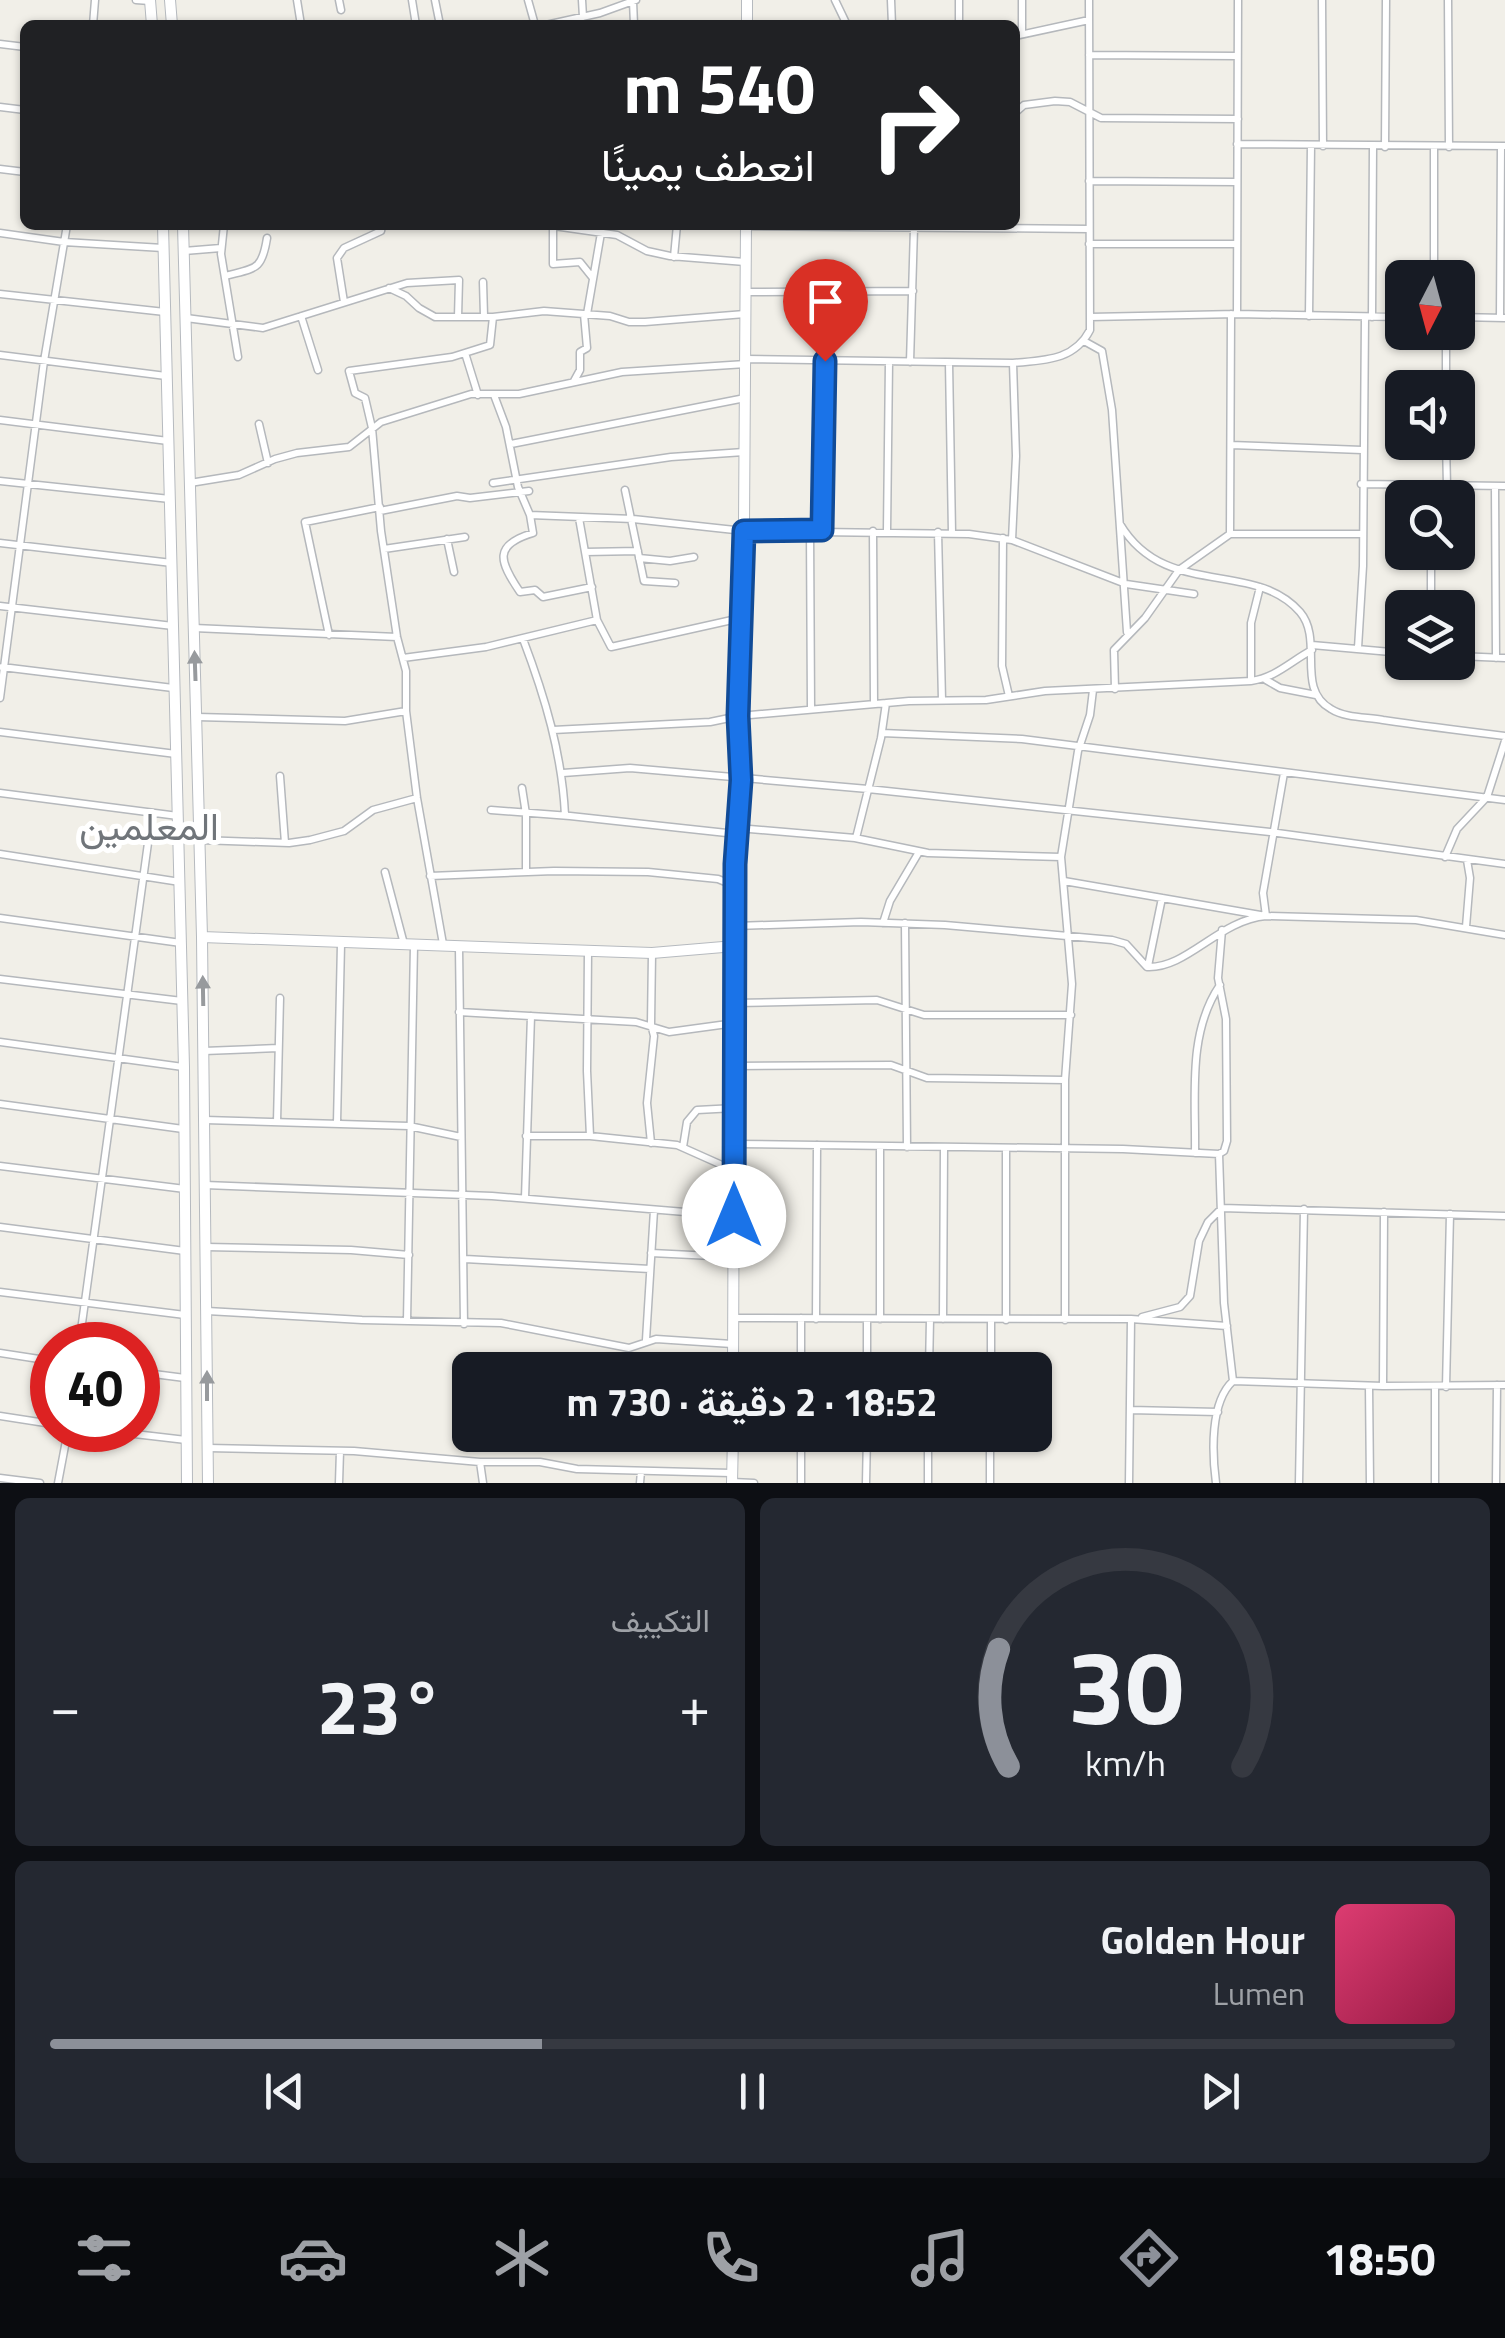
<!DOCTYPE html>
<html lang="ar">
<head>
<meta charset="utf-8">
<style>
  body { margin:0; font-family:"Titillium Web",Vazirmatn,sans-serif; background:#242831; color:#f1f3f6; direction:rtl; height:100vh; display:flex; flex-direction:column; font-size:38px; white-space:nowrap }
  * { box-sizing:border-box; margin:0 }
  p { font-size:32px; color:#9ea1a6 }
  .icon { flex:none; width:55px; height:55px; fill:none; stroke:currentColor; stroke-width:2; stroke-linecap:round; stroke-linejoin:round }
  .map { position:relative; height:1483px; overflow:hidden; direction:ltr }
  .drawer { display:flex; flex-direction:column; gap:15px; padding:15px; background:#0d0f14; flex:1 }
  .drawer>* { flex:none }
  .guide { position:absolute; left:20px; top:20px; width:1000px; height:210px; border-radius:15px; box-shadow:0 2px 8px #0004; direction:rtl; background:#202124; color:#fff; overflow:hidden }
  .needle { width:65px; rotate:186deg }
  .controls { position:absolute; left:1385px; top:260px; display:grid; gap:20px }
  .controls a { display:grid; place-items:center; width:90px; height:90px; border-radius:15px; background:#171b24; box-shadow:0 2px 8px #0004; font-size:50px }
  .speed { position:absolute; left:30px; top:1322px; display:flex; gap:20px; font-size:50px; font-weight:700; text-align:center }
  .speed>* { display:grid; place-content:center; width:130px; height:130px; border-radius:50%; background:#171b24; box-shadow:0 2px 8px #0004; line-height:1 }
  .speed .limit { border:15px solid #d22; background:#fff; color:#111 }
  .pin { position:absolute; display:grid; place-items:center; width:85px; height:85px; color:#fff; margin:-102px -42px; border-radius:50% 50% 50% 0; rotate:-45deg; box-shadow:0 0 10px #0007 }
  .pin .icon { rotate:45deg }
  .me { position:absolute; width:110px; margin:-55px; rotate:0deg; stroke-linejoin:round; filter:drop-shadow(0 0 8px #0008) }
  .turn { display:flex; align-items:center; gap:35px; height:210px; padding:0 40px; font-size:45px }
  .turn .icon { width:130px; height:130px; stroke-width:2.5 }
  .turn b { display:block; font-size:70px; line-height:85px }
  .big { font-size:75px; font-weight:700; line-height:1.1 }
  .drawer .tile { flex:1; display:flex; flex-direction:column; justify-content:center; gap:15px; min-width:0; padding:0 35px; border-radius:15px; background:#242831 }
  .drawer .dial { align-items:center; gap:0 }
  .dial svg { height:260px; overflow:visible; fill:none; stroke:#363941; stroke-width:7; stroke-linecap:round; text-anchor:middle }
  .dial text { fill:#f1f3f6; stroke:none }
  .song { display:flex; align-items:center; gap:30px }
  .cover { width:120px; height:120px; border-radius:15px; background:linear-gradient(135deg,hsl(340 70% 55%),hsl(340 70% 35%)) }
  .played { height:10px; border-radius:5px; background:linear-gradient(90deg,#8c9099 35%,#363941 35%) }
  .keys { display:flex; justify-content:space-around; direction:ltr }
  .heat { display:flex; justify-content:space-between; align-items:center; font-size:55px; direction:ltr }
  .drawer .tiles { flex:1; display:grid; gap:15px; grid-template-columns:1fr 1fr }
  .tile:last-child { grid-column:span 2 }
  .trip { position:absolute; left:452px; top:1352px; width:600px; height:100px; border-radius:15px; background:#171b24; box-shadow:0 2px 8px #0004; font-weight:700; line-height:100px; text-align:center; direction:rtl }
  .dock { display:flex; height:160px; justify-content:space-around; align-items:center; background:#090b0e; color:#9ea1a6 }
  .dock .icon { width:70px; height:70px }
  .dock .selected { color:#8c9099 }
  .dock b { font-size:45px; color:#f1f3f6 }
  .map>svg:first-child { display:block }
</style>
</head>
<body>
<div class="map">
<svg width="1505" height="1483" viewBox="0 0 1505 1483">
  <rect width="100%" height="100%" fill="#f1efe8"/>
  <g fill="none" stroke-linecap="round" stroke-linejoin="round">
    <!-- street casing -->
    <g stroke="#b5b8bc" stroke-width="9">
      <path id="street" d="M136,0L150,1
        M297,0L301,25
        M339,0L341,10
        M412,0L416,25
        M435,0L440,25
        M528,0L535,25
        M582,0L583,17
        M835,0L847,25
        M891,0L892,25
        M959,0V25
        M1022,0V34
        M1322,0L1323,146
        M1448,0L1449,147
        M633,1L634,25
        M93,25L95,0
        M546,25L600,13L636,0
        M1015,36L1089,20
        M0,44L25,47
        M1089,55L1237,56
        M0,107L25,110
        M1015,113L1024,105L1055,101L1070,102L1101,118L1238,119
        M1237,144L1505,146
        M1385,147L1386,0
        M0,169L25,172
        M1089,181L1237,182
        M224,225L221,254L238,357
        M547,225L617,235L647,251L670,256L745,262
        M553,226V264L580,262L592,277
        M747,226L1089,229
        M0,233L64,242L163,248
        M1089,244H1237
        M184,251L221,248
        M674,257L677,225
        M225,276C255,268 262,271 267,238
        M1434,278V147
        M483,282L484,316
        M389,288L406,296L419,308L435,317H493L544,311L610,316L629,322H645L745,314
        M746,292L913,291
        M0,294L165,312
        M344,302L337,258L344,248L381,231L382,225
        M587,314L601,233
        M1231,314L1230,534H1362
        M1237,314L1238,0
        M301,316L318,370
        M1309,316L1311,145
        M1090,317L1237,314L1402,317
        M1372,317L1373,146
        M1458,317L1505,318
        M186,318L263,328L407,283L459,280L458,317
        M1500,318L1501,146
        M1446,332V388
        M1084,341L1102,351L1112,410L1127,632
        M465,353L478,395
        M0,355L166,376
        M746,359L1013,363C1044,360 1074,361 1090,330L1089,0
        M910,362L914,228
        M949,363L952,533
        M574,381L580,370V352L587,348L584,314
        M494,395L506,427L518,487L530,515L533,533C493,545 499,561 520,592L535,590L543,597L592,587
        M0,420L168,441
        M259,424L268,463
        M1446,442L1447,486
        M511,444L745,398
        M1231,445L1362,450
        M0,481L170,499
        M190,483L239,475L275,459L297,453L349,447L381,422L471,394H519L622,372L746,364
        M493,483L671,457L744,452
        M1361,484L1505,486
        M1495,486L1496,658
        M625,490L644,581L675,583
        M380,511L457,496L470,498L529,491
        M530,515L633,519L744,531L969,534L1012,540L1126,584L1194,594
        M1120,524C1165,600 1254,559 1300,612C1324,640 1295,689 1331,709C1345,718 1367,717 1383,720C1424,726 1464,731 1505,736
        M810,530L811,709
        M823,531L825,362
        M873,531L874,704
        M887,531L889,362
        M938,532L942,700
        M1003,538L1002,666L1009,696
        M447,539L454,572
        M1012,540L1016,456L1013,363
        M0,543L172,563
        M384,549L465,537
        M585,552L638,551
        M639,558L670,561L694,557
        M0,606L173,626
        M1431,608V552
        M597,620L611,647L741,618
        M194,628L397,637
        M329,635L305,522L380,507
        M523,639C545,697 562,754 565,815
        M1312,645L1402,653
        M1358,648L1363,566L1365,317
        M1458,656L1505,658
        M403,658L486,647L597,620L579,518
        M2,667L173,688
        M1266,680L1280,688L1316,695
        M1251,681V623L1260,587
        M1115,689L1114,650L1145,618L1179,570L1230,534
        M0,698L44,361L67,225
        M197,717L345,721L406,711
        M553,730L710,722L739,716L909,701L986,700L1045,691L1251,681C1275,678 1291,661 1312,650
        M0,732L176,754
        M882,733L1022,739L1505,800
        M563,773L630,768L868,789L1270,832L1505,864
        M280,776L285,843
        M522,788L526,814V872
        M0,793L178,816
        M491,810L570,816L736,834
        M738,828L855,838L928,853L1061,857
        M856,838L881,738L886,703
        M200,840L289,843L310,840L344,831L373,810L417,798
        M0,854L180,882
        M1445,857L1457,829L1487,797L1505,741
        M385,872L404,944
        M430,876L554,871L648,872L718,879L735,886
        M1064,881L1266,916L1416,920L1505,935
        M1266,916L1263,893L1284,773
        M0,918L181,943
        M883,923L890,901L919,852
        M905,923L907,1147
        M736,926L861,922L945,925L1112,940L1126,944L1147,967C1187,969 1219,920 1266,916
        M1466,927L1470,878L1467,860
        M443,944L417,798L406,711V671L397,637L381,531L372,428L365,398L355,393L349,371L452,357L490,345L493,317
        M459,948L464,1324
        M588,952L587,1071L590,1136
        M1148,966L1162,898
        M0,979L182,1001
        M735,1003L877,1000L924,1015H1071
        M459,1012L636,1022L669,1032L735,1023
        M0,1042L183,1067
        M204,1051L278,1048
        M735,1066L891,1065L927,1078L1065,1080
        M0,1104L183,1129
        M205,1120L409,1126L461,1137
        M277,1122L280,998
        M337,1123L341,944
        M526,1136H590L677,1145L733,1170
        M651,1143L647,1103L654,1036L651,1024L652,954
        M735,1144L1123,1149L1219,1154L1224,1151L1227,1141L1226,1019L1218,978L1222,930
        M683,1147L687,1122L697,1110L735,1108
        M880,1147V1319
        M1195,1153C1196,1097 1187,1033 1220,985
        M1219,1154L1224,1303L1233,1381
        M0,1166L185,1189
        M205,1185L492,1196L733,1216
        M525,1198L531,1016
        M0,1227L185,1251
        M206,1247L351,1250L409,1255
        M651,1253L733,1257
        M465,1259L650,1269
        M0,1292L185,1315
        M207,1311L362,1320L501,1323L629,1348L656,1339L732,1344
        M1142,1317L1180,1307L1190,1296L1199,1241L1208,1222L1222,1208L1505,1216
        M734,1318L1131,1319L1227,1326
        M801,1318V1370
        M816,1319L817,1145
        M943,1319L944,1148
        M1006,1320V1149
        M1065,1320V1080L1072,984L1061,857L1078,751L1090,715L1093,690
        M407,1321L414,945
        M646,1340L654,1210
        M79,1345L152,814
        M0,1353L52,1361
        M867,1370V1319
        M929,1370L930,1319
        M991,1370V1319
        M138,1372L185,1378
        M1369,1386L1370,1483
        M1383,1386L1384,1212
        M1435,1387V1483
        M1446,1387L1450,1214
        M1130,1410L1218,1412
        M0,1416L52,1424
        M100,1430L186,1440
        M801,1435V1483
        M208,1448L354,1451L480,1462H540L577,1469L731,1473
        M480,1462L483,1483
        M0,1478L40,1483
        M732,1482L754,1483
        M58,1483L68,1430
        M339,1483L340,1451
        M640,1483L641,1471
        M866,1483L867,1435
        M928,1483V1435
        M990,1483V1435
        M1129,1483L1131,1319
        M1216,1483C1212,1453 1210,1402 1233,1381L1383,1386L1505,1385
        M1299,1483L1304,1209
        M1496,1483L1497,1385"/>
    </g>
    <!-- secondary casing -->
    <g stroke="#b6babf" stroke-width="12">
      <path id="secondary" d="M150,0L152,25
        M170,0L172,25
        M747,25V0
        M163,225L184,1067L187,1483
        M183,225L202,937L208,1483
        M202,937L652,953L735,946
        M733,1370L735,864L741,780L739,716L744,523L746,225
        M732,1483L733,1435"/>
    </g>
    <!-- street -->
    <use href="#street" stroke="#fff" stroke-width="6"/>
    <!-- secondary -->
    <use href="#secondary" stroke="#fff" stroke-width="10"/>
  </g>
  <!-- one-way arrows -->
  <defs><path id="oneway-solid" d="M-6-.8H1V-3.2L6.5 0L1 3.2V.8H-6Z" transform="scale(2.5)"/></defs>
  <g fill="#979a9d">
    <use href="#oneway-solid" transform="translate(195 666) rotate(-92)"/>
    <use href="#oneway-solid" transform="translate(203 991) rotate(-91)"/>
    <use href="#oneway-solid" transform="translate(207 1386) rotate(-90)"/>
  </g>
  <g fill="none" stroke-linecap="round" stroke-linejoin="round">
    <!-- route casing -->
    <g stroke="#114b97" stroke-width="25">
      <path id="route" d="M734,1216L735,864L741,780L738,716L744,531L822,530L825,361"/>
    </g>
    <!-- route -->
    <use href="#route" stroke="#1a73e8" stroke-width="18"/>
  </g>
  <g text-anchor="middle" stroke-width="10" stroke-linejoin="round" paint-order="stroke">
    <!-- neighbourhood labels -->
    <g font-size="38" fill="#70757a" stroke="#fff">
      <text x="149" y="840">المعلمين</text>
    </g>
  </g>
</svg>
<div class="controls">
<a><svg class="needle" viewBox="-14 -14 28 28"><path d="M0-13l5 13h-10z" fill="#e53935"/><path d="M0 13l5-13h-10z" fill="#9ea1a6"/></svg></a>
<a><svg class="icon" aria-label="sound" viewBox="0 0 24 24"><path d="M4 9h4l5-4v14l-5-4H4zM17 9q2 3 0 6"/></svg></a>
<a><svg class="icon" aria-label="search" viewBox="0 0 24 24"><circle cx="10" cy="10" r="6"/><path d="M15 15l6 6"/></svg></a>
<a><svg class="icon" aria-label="layers" viewBox="0 0 24 24"><path d="M12 4l9 5-9 5-9-5zM3 14l9 5 9-5"/></svg></a>
</div>
<div class="speed"><div class="limit">40</div></div>
<div class="pin" style="left:825px;top:361px;background:#d93025"><svg class="icon" aria-label="arrive" viewBox="0 0 24 24"><path d="M6 21V4h12l-3 4 3 4H6"/></svg></div>
<svg class="me" style="left:734px;top:1216px" viewBox="-20 -20 40 40"><circle r="19" fill="#fff"/><path d="M0-13L10 11 0 6-10 11z" fill="#1a73e8"/></svg>
<div class="trip">18:52 · 2 دقيقة · 730 m</div>
<div class="guide">
<div class="turn"><svg class="icon" aria-label="right" viewBox="0 0 24 24"><path d="M7 20v-9h11M14 6l5 5-5 5"/></svg><div><b>540 m</b>انعطف يمينًا</div></div>
</div>
</div>
<section class="drawer">
<div class="tiles">
<div class="tile dial"><svg viewBox="0 0 100 80">
<path d="M14 69A42 42 0 1 1 86 69"/>
<path d="M14 69A42 42 0 0 1 11 33" stroke="#8c9099"/>
<text x="50" y="56" font-size="32" font-weight="700">30</text>
<text x="50" y="72" font-size="11">km/h</text>
</svg></div>
<div class="tile"><p>التكييف</p>
<div class="heat"><a>−</a><b class="big">23°</b><a>+</a></div>
</div>
<div class="tile">
<div class="song"><i class="cover"></i><div><b>Golden Hour</b><p>Lumen</p></div></div>
<div class="played"></div>
<div class="keys"><svg class="icon" aria-label="previous" viewBox="0 0 24 24"><path d="M18 5L8 12l10 7zM5 5v14"/></svg><svg class="icon" aria-label="pause" viewBox="0 0 24 24"><path d="M8 5v14M16 5v14"/></svg><svg class="icon" aria-label="next" viewBox="0 0 24 24"><path d="M6 5l10 7-10 7zM19 5v14"/></svg></div>
</div>
</div>
</section>
<nav class="dock">
<b>18:50</b>
<svg class="icon selected" aria-label="directions" viewBox="0 0 24 24"><path d="M12 3l9 9-9 9-9-9zM9 14v-3h6M13 9l2 2-2 2"/></svg>
<svg class="icon" aria-label="music" viewBox="0 0 24 24"><path d="M9 18V5l10-2v13"/><circle cx="6" cy="18" r="3"/><circle cx="16" cy="16" r="3"/></svg>
<svg class="icon" aria-label="phone" viewBox="0 0 24 24"><path d="M5 4h4l2 5-3 2q2 4 5 5l2-3 5 2v4C11 20 4 13 5 4z"/></svg>
<svg class="icon" aria-label="climate" viewBox="0 0 24 24"><path d="M12 3v18M4 7l16 10M4 17L20 7"/></svg>
<svg class="icon" aria-label="car" viewBox="0 0 24 24"><path d="M5 17H2v-5l4-1 3-4h7l3 4 3 1v5h-3M9 17h6M6 11h13"/><circle cx="7" cy="17" r="2"/><circle cx="17" cy="17" r="2"/></svg>
<svg class="icon" aria-label="filters" viewBox="0 0 24 24"><path d="M4 7h16M4 17h16"/><circle cx="9" cy="7" r="2"/><circle cx="15" cy="17" r="2"/></svg>
</nav>
</body>
</html>
